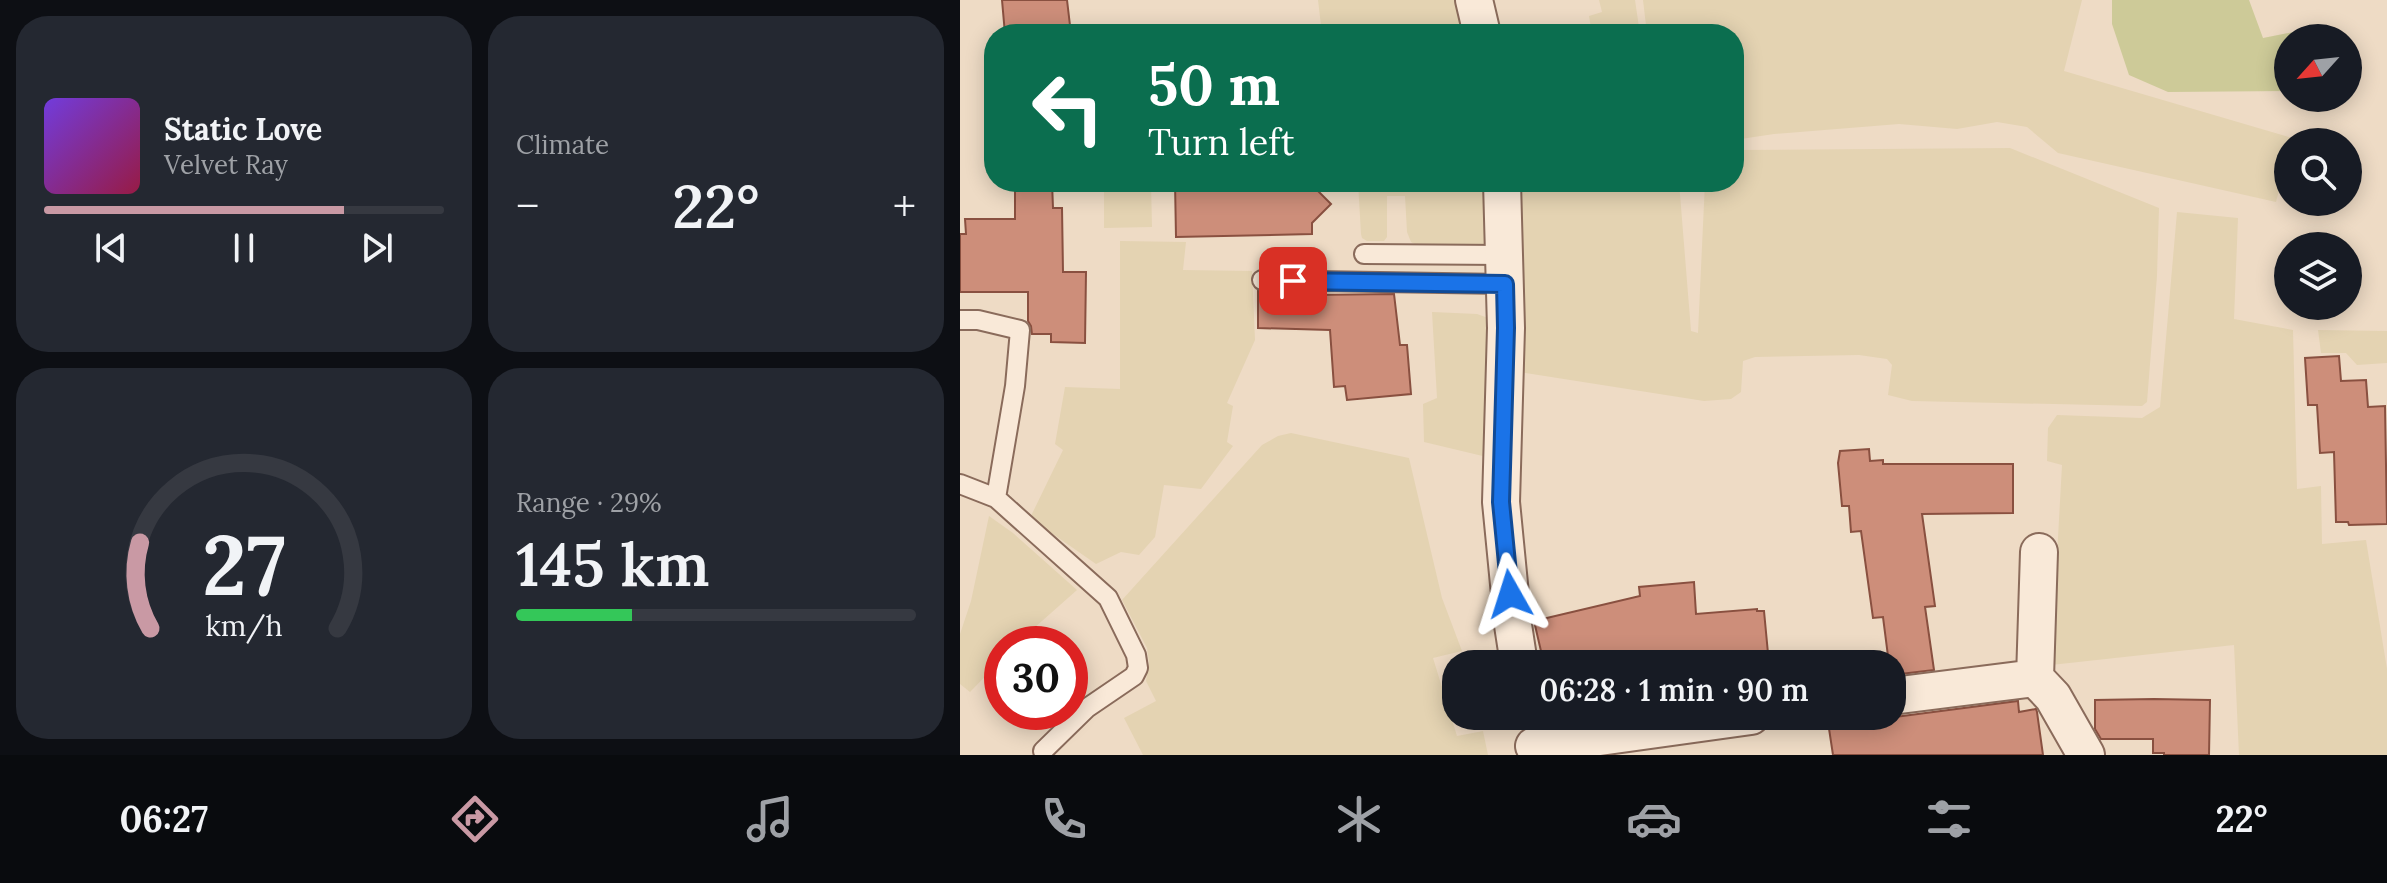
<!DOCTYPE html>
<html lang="en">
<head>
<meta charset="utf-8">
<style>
  body { margin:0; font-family:Lora,serif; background:#242831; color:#f1f3f6; height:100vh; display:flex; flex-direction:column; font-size:30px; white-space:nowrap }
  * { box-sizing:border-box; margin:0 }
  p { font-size:26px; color:#9ea1a6 }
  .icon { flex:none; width:44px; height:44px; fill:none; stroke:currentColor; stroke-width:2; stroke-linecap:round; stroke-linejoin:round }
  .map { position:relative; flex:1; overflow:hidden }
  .side { display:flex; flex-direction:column; gap:16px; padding:16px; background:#0d0f14; width:960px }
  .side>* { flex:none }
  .guide { position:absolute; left:24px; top:24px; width:760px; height:168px; border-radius:32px; box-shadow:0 4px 20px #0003; background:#0b6e4f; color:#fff; overflow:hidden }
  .needle { width:52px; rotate:243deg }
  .fabs { position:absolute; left:1314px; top:24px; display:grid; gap:16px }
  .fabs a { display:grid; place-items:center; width:88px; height:88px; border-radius:50%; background:#171b24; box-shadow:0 4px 20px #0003; font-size:40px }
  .speed { position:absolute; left:24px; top:626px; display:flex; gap:16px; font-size:40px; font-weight:700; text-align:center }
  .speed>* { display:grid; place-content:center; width:104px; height:104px; border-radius:50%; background:#171b24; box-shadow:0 4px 20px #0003; line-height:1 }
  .speed .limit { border:12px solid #d22; background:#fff; color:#111 }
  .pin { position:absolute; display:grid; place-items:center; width:68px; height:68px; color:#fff; margin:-34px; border-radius:16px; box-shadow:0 4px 12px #0006 }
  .me { position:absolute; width:88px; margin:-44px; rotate:354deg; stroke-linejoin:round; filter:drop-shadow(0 0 6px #0008) }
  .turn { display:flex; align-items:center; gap:28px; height:168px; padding:0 32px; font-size:36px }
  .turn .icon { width:104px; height:104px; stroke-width:2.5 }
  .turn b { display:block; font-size:56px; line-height:68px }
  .big { font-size:60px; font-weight:600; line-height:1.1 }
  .side .widget { flex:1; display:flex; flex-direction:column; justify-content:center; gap:12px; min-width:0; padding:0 28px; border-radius:32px; background:#242831 }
  .side .dial { align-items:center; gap:0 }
  .dial svg { height:208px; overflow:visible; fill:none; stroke:#363941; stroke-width:7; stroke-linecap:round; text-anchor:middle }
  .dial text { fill:#f1f3f6; stroke:none }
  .song { display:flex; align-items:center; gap:24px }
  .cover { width:96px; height:96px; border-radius:12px; background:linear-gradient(135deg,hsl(260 70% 55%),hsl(340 70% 35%)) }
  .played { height:8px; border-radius:4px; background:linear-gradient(90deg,#c999a4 75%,#363941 75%) }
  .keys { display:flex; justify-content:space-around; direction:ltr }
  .heat { display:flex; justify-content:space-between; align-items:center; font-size:44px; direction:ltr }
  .charge { height:12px; border-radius:6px; background:linear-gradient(90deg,#34c759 29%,#363941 0) }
  .side .tiles { flex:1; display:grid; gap:16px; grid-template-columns:repeat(2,1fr) }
  .trip { position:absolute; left:482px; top:650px; width:464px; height:80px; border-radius:32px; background:#171b24; box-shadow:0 4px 20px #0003; font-weight:600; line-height:80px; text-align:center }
  .dock { display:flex; height:128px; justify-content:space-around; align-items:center; background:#090b0e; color:#9ea1a6 }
  .dock .icon { width:56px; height:56px }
  .dock .on { color:#c999a4 }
  .dock b { font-size:36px; color:#f1f3f6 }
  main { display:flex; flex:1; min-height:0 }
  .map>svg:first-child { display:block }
</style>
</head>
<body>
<main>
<section class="side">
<div class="tiles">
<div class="widget">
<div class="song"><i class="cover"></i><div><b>Static Love</b><p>Velvet Ray</p></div></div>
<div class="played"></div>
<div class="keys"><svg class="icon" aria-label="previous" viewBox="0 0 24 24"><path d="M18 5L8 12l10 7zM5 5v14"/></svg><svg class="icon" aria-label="pause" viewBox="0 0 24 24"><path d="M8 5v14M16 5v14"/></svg><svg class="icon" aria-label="next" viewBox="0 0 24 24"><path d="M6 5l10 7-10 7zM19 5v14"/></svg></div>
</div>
<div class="widget"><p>Climate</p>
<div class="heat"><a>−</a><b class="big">22°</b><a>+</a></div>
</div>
<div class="widget dial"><svg viewBox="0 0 100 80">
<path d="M14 69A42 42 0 1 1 86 69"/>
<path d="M14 69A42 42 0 0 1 10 36" stroke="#c999a4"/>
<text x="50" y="56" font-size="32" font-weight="700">27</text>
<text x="50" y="72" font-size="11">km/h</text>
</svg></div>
<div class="widget"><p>Range · 29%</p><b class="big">145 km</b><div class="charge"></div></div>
</div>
</section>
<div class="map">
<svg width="1427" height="755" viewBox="0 0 1427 755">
  <rect width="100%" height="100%" fill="#eedbc5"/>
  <!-- farmland -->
  <path fill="#e4d3b2" d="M358,0H506L514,34H362Z
    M639,0H675L680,34H632L629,16L642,12Z
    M683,0H1122L1104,71L1332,138L1331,142H1328V155L1316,202L1098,153L1067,127L1037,122L997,129L939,124L814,134L774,140V34H687Z
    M1050,148L1199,208L1197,276L1187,402L1182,406L952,401L928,395L932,365L927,359L899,355L795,357L783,361L781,392L771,399L744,401L553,371L563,300L561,182H719L731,331L738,333L745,182H774V150Z
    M144,182H191L192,227L144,228Z
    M398,182H532L536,233L522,246L457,245L451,242L447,232L445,196H427V237L424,241H407L402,238L401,234Z
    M1217,212L1278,218L1274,319L1333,330L1337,489L1361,486L1362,544L1406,540L1427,669V755H1279L1274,645L1091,665L1102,465L1087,461L1088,428L1097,415L1182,418L1200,407Z
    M160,241L226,242L223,270L292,271L295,340L267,403L273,406L267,442L273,446L241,489L204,485L195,537L179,555L161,552L136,564L70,518L103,450L95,444L105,387L160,389Z
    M472,312L517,314L534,320L531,458L464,442L463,404L477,398Z
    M1358,330L1427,331V363L1397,365L1386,353H1361Z
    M331,433L449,458L482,598L502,651L473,658L497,736L523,731L528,755H183L164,718L196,701L186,681L189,662L187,648L162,600L302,445L318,436Z
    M29,516L53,533L117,590L56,644H42V659L10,692L0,684V634L11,601Z"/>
  <!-- green -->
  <path fill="#cdca98" d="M1152,0H1289L1303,38L1363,26L1380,38H1328V91L1208,92L1169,75L1152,24Z"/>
  <!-- building -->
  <path fill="#cd8e7a" stroke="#895040" stroke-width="2" d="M42,0H107L111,34H45Z
    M55,182H92L93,208H102L103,272H126L125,343L91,342V334H72L71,326L68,321V292H0V234H6L5,219H55Z
    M215,182H349L371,204L352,223V234L216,237Z
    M298,291L351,293V295L434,294L440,345H447L451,394L387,400L385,386L374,387L370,330L298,328Z
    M1379,356L1381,381L1406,380L1408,407L1425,406L1427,524L1389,525L1388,522H1376L1374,452L1360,453L1357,405H1348L1345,358Z
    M909,449L910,461L923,460V464H1053V513L962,514L975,606L965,607L974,670L932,675V664H929L923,617L913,618L901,531L891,532L889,506H882L878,463L880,451Z
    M734,582L736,614L797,609V611H804L809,664H757L756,651L647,659L648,664H584L574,621L680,596L679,587Z
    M1194,699L1250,700L1249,755H1204V753H1193V739H1141L1135,729V700Z
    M1058,701L1059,712L1076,709L1077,712L1083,755H873L868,722L911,716L935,717Z"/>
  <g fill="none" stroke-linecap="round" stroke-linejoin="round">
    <!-- lane casing -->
    <g stroke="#8a6b5b" stroke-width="22">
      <path id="lane" d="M404,254L544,255
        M302,280L545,284
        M0,320H18L60,330L55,386L36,498L0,484
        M36,498L148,598L176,655L178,668L174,676L127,708L83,751"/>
    </g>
    <!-- street casing -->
    <g stroke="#8a6b5b" stroke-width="40">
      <path id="street" d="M514,0L522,34
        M542,182L546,328L541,502L553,625L559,664
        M1075,678L1079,552
        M932,696L1075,678L1093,697L1126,755
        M574,746L791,716"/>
    </g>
    <!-- lane -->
    <use href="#lane" stroke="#f9e9d8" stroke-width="18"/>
    <!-- street -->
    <use href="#street" stroke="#f9e9d8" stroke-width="36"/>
  </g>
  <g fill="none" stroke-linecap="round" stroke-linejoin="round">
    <!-- route casing -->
    <g stroke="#114b97" stroke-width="20">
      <path id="route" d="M333,281L545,284L546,328L541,502L550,594"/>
    </g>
    <!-- route -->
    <use href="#route" stroke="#1a73e8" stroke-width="14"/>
  </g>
</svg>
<div class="fabs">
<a><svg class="needle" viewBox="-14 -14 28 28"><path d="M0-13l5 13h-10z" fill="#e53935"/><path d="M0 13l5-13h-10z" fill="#9ea1a6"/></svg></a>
<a><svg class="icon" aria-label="search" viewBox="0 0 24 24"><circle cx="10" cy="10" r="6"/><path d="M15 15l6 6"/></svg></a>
<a><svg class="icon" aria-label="layers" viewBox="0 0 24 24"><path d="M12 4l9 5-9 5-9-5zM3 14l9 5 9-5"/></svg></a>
</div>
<div class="speed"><div class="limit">30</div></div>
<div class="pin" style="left:333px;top:281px;background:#d93025"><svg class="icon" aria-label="arrive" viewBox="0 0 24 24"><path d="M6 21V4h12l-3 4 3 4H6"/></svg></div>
<svg class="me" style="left:550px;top:594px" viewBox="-20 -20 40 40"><path d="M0-17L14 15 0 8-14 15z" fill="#1a73e8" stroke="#fff" stroke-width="4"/></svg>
<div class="trip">06:28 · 1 min · 90 m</div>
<div class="guide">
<div class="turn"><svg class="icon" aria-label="left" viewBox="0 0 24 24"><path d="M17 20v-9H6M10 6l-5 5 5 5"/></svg><div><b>50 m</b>Turn left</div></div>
</div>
</div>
</main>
<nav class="dock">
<b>06:27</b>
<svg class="icon on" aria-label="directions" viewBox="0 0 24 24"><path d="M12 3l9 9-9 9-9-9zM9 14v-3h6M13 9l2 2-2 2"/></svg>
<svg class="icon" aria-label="music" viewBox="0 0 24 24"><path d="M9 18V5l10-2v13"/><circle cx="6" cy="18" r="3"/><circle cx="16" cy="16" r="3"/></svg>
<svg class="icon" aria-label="phone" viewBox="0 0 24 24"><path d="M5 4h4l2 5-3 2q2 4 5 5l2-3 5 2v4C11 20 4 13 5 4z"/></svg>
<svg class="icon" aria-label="climate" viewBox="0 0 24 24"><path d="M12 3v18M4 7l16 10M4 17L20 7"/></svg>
<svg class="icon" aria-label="car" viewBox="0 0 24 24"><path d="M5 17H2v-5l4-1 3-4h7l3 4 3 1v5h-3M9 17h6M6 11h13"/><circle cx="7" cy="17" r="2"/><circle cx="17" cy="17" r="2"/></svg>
<svg class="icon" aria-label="filters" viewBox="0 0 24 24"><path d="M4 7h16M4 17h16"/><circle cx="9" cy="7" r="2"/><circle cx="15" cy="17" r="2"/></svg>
<b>22°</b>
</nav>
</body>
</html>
